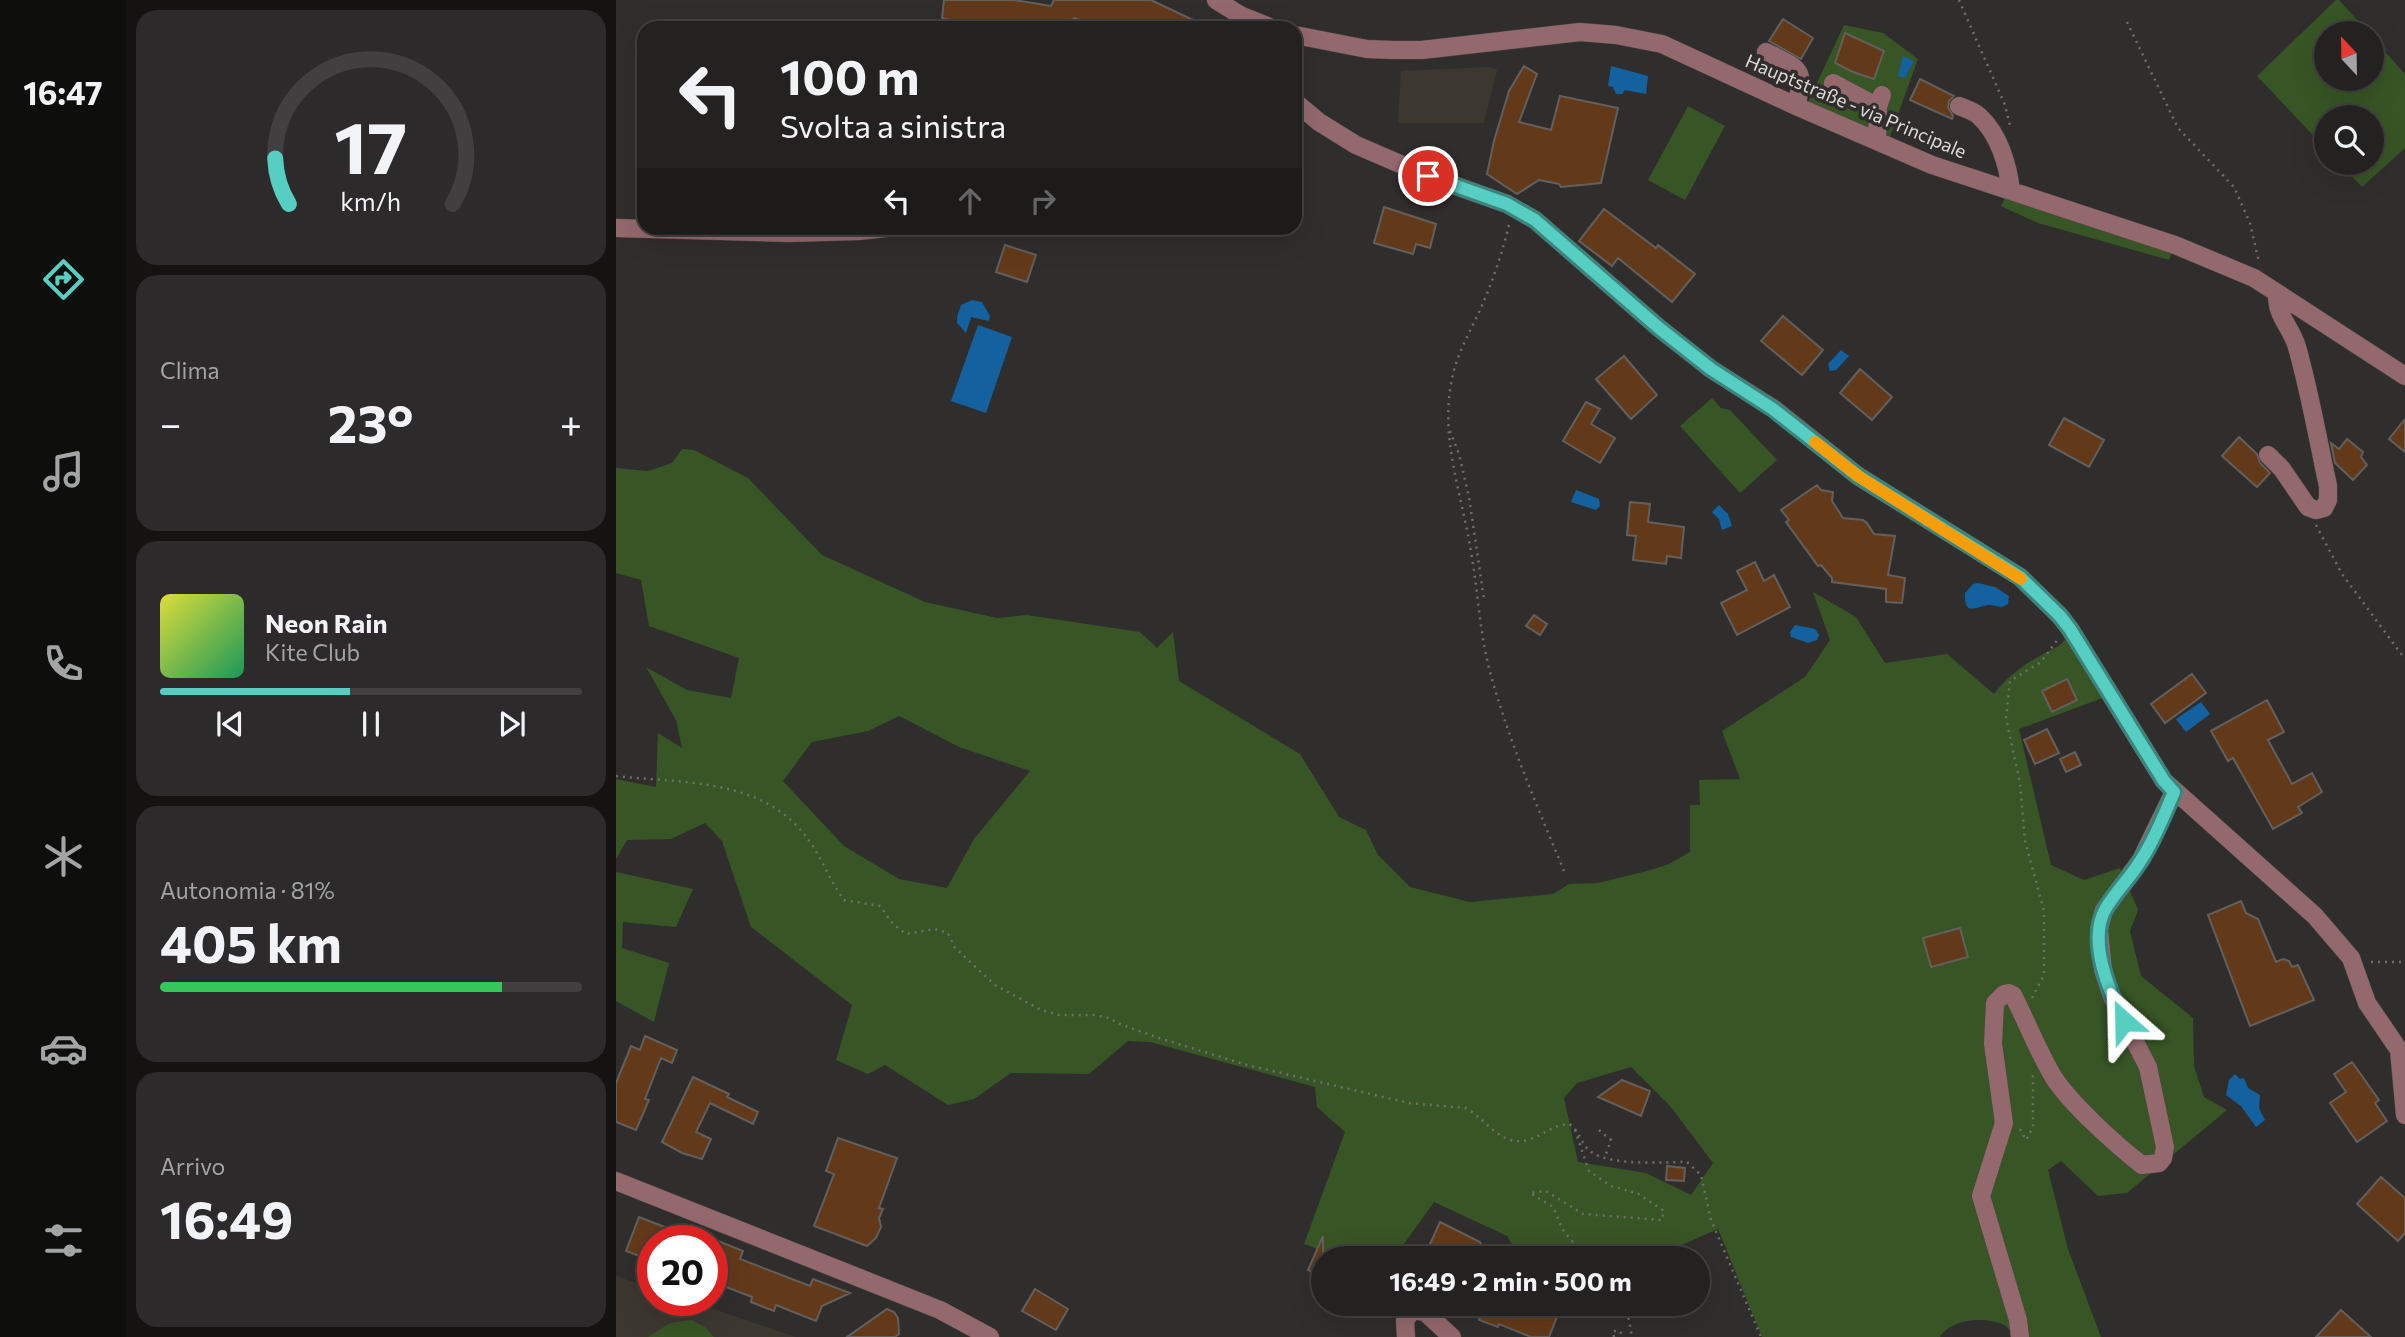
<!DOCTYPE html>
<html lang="it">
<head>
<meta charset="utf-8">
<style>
  body { margin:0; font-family:Commissioner,sans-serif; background:#2c2a2a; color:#f1f3f6; height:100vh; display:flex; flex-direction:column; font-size:26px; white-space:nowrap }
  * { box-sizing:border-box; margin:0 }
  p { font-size:23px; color:#a3a4a5 }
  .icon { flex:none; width:38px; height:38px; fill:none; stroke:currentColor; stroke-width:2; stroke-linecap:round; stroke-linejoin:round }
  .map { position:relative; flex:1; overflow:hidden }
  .panel { display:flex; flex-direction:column; gap:10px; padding:10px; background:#141312; width:490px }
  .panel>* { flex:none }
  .guide { position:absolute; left:21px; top:21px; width:665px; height:214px; border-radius:21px; box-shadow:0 7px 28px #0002,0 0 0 2px #413f3f; background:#242221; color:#f1f3f6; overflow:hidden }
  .needle { width:46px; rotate:338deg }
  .tools { position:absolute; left:1698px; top:21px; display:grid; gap:14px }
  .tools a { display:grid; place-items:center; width:70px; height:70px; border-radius:50%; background:#242221; box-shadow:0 7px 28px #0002,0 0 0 2px #413f3f; font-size:35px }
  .speed { position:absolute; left:21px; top:1225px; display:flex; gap:14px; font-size:35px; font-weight:700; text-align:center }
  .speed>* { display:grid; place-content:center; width:91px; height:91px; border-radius:50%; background:#242221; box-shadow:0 7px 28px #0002,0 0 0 2px #413f3f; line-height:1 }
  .speed .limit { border:10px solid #d22; background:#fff; color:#111 }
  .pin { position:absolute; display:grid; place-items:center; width:60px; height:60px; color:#fff; margin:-30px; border:4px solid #fff; border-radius:50%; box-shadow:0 2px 7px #0007 }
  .me { position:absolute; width:77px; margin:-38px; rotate:335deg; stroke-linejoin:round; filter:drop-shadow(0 0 5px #0008) }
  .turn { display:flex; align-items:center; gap:24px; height:147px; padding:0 28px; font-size:32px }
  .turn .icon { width:91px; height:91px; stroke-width:2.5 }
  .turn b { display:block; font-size:49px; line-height:60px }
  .lanes { display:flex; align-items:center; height:66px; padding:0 28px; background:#0003; justify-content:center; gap:35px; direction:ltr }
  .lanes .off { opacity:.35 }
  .big { font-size:52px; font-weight:700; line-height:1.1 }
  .panel .widget { flex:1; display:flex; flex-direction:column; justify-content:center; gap:10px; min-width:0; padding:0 24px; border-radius:21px; background:#2c2a2a }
  .panel .dial { align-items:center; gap:0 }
  .dial svg { height:182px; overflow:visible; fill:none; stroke:#413f3f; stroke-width:7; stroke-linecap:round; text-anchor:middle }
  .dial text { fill:#f1f3f6; stroke:none }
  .song { display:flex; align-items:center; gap:21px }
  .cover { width:84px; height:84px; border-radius:10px; background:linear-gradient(135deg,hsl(60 70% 55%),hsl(150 70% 35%)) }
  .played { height:7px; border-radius:4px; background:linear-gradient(90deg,#57cec2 45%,#413f3f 45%) }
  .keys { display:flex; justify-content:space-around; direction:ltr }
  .heat { display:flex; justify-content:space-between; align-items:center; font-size:38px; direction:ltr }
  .charge { height:10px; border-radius:5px; background:linear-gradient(90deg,#34c759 81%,#413f3f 0) }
  .trip { position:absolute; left:695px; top:1246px; width:399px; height:70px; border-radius:35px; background:#242221; box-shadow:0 7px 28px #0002,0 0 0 2px #413f3f; font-weight:700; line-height:70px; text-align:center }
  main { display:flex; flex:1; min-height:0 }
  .tab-bar { display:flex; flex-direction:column; width:126px; justify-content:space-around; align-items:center; background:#0e0e0d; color:#a3a4a5 }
  .tab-bar .icon { width:49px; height:49px }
  .tab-bar .current { color:#57cec2 }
  .tab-bar b { font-size:32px; color:#f1f3f6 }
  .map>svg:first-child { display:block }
</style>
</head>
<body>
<main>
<nav class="tab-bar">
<b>16:47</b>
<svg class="icon current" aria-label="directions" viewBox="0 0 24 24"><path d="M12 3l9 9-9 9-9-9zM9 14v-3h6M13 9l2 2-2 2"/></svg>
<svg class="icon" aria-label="music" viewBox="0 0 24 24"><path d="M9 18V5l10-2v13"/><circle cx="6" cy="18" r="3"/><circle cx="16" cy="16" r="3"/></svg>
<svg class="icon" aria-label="phone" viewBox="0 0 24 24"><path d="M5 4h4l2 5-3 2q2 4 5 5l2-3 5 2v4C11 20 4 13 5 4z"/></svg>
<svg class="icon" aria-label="climate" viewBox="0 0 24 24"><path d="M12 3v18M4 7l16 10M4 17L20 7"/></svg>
<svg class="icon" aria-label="car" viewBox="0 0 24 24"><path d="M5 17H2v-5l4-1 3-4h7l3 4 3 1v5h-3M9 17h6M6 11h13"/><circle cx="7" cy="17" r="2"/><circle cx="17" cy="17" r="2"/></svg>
<svg class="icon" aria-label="filters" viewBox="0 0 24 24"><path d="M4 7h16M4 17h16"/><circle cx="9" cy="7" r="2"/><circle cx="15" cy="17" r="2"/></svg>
</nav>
<section class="panel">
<div class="widget dial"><svg viewBox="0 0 100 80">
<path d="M14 69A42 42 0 1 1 86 69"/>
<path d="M14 69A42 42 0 0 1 8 49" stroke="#57cec2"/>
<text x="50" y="56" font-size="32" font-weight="700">17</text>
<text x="50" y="72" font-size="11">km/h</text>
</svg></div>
<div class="widget"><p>Clima</p>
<div class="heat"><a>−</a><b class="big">23°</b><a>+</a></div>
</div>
<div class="widget">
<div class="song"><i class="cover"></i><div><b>Neon Rain</b><p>Kite Club</p></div></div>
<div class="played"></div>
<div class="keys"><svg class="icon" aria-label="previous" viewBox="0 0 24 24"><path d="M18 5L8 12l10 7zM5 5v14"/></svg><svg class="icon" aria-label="pause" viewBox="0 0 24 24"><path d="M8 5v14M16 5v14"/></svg><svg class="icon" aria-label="next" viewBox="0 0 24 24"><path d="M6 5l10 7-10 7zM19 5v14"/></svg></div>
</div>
<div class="widget"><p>Autonomia · 81%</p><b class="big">405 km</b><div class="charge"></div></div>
<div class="widget"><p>Arrivo</p><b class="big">16:49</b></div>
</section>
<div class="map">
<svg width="1789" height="1337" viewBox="0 0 1789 1337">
  <rect width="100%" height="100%" fill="#302e2c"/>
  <!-- built -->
  <path fill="#3c3830" d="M874,67L881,70L868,123H782L785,71Z
    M0,1276L37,1289V1300H71L180,1337H0Z"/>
  <!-- green -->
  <path fill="#375525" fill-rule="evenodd" d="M1720,0H1723L1753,33H1710V79H1755V36L1789,74V148L1746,187L1723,163H1755V117H1710V149L1641,76Z
    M1228,25L1267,33L1302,59L1273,139L1192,102Z
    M1072,106L1109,126L1069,200L1032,180Z
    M1389,198L1559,245L1553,260L1422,223L1385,206Z
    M1096,398L1105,408L1114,410L1161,460L1124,493L1064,426Z
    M66,449L78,450L132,478L206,555L309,602L381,618L411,615L524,632L541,648L557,632L563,681L684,754L723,817L750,830L762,855L794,887L854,902L937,894L953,884L982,883L1031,871L1053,864L1074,852V805H1084L1083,780L1124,779L1106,731L1189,677L1214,640L1197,592L1240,617L1269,663L1331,654L1378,694C1390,678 1404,667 1422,657C1432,651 1444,647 1451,638L1489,697L1403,729L1435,865L1468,880L1504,868L1522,910L1514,931L1525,976L1577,1018L1578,1066L1588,1097L1611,1110L1511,1193L1482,1196L1445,1161L1432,1170L1452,1249L1485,1337H1401C1397,1334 1392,1327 1388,1325C1370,1316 1334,1319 1324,1337H1146L1102,1229L1059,1248L1052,1258H905L891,1236L818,1202L778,1258H727L688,1244L729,1132L701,1107L699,1087L534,1042L512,1041L473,1074L395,1073L358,1099L332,1105L269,1065L252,1074L220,1060L236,1005L135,927L106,841L89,823L55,839L11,840L0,859V779L40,787L42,733L66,748L60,720L30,667L71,690L115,698L123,658L33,626L25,580L0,573V468L32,471L56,463ZM283,716L343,747L414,771L358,839L331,888L283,879L228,846L167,781L196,742L252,731ZM1015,1067L1055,1107L1097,1163L1075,1195L1030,1173L962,1162L948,1098L961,1083Z
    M0,872L77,889L60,927L7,922L6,948L53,963L38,1022L0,1001Z
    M75,1320L89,1327L98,1337H32L54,1323Z"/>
  <!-- water -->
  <path fill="#1461a0" d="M1287,56L1298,61L1289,78L1282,76Z
    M995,66L1032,76L1030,94L1009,90L1006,94H1000L997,87L992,86Z
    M356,300L366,302L374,316L373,321L355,317L350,333L341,323V317L345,305Z
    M362,325L396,337L370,413L335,401Z
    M1225,350L1233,356L1220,370L1214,371L1212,364Z
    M960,490L983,499L984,506L980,510L955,502Z
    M1103,505L1112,514L1116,526L1106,530L1103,519L1096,512Z
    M1362,583L1379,587L1393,596L1392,604L1386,607C1382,607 1378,605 1373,605C1360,606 1348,618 1349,593L1357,584Z
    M1179,625L1199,629L1203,635L1201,640L1192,643L1175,637L1174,632Z
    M1585,702L1594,714L1570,732L1560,719Z
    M1619,1074L1624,1079L1628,1078L1632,1088L1644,1095L1643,1108L1649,1120L1640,1127L1625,1106L1610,1095L1613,1080Z"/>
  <!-- building -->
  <path fill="#633a19" stroke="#625f5d" stroke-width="2" d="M328,0H398L435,6L438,0H535L594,28H478L459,18L440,28H365L326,18Z
    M1167,19L1197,38L1185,59L1153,41Z
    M1229,33L1268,51L1258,79L1237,72L1219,63Z
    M908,66L921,74L903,122L935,130L944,96L1002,108L985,183L945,187L943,184L923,180L901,194L871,174L878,141L893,91Z
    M1159,69L1172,78L1171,85L1158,73Z
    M1304,79L1338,96L1333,101L1332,107L1337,116L1336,119L1294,100Z
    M768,207L820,224L814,248L800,244L797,254L758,243Z
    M988,209L1040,248L1042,245L1079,274L1056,302L1002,258L996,266L963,241Z
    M389,245L420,255L411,282L380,272Z
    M1167,316L1207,350L1186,375L1145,341Z
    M1008,356L1041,395L1015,419L980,379Z
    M1244,369L1276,397L1256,420L1224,393Z
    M970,402L984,409L975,424L999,438L984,463L947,441Z
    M1448,418L1488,440L1473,467L1433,445Z
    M1789,419V452L1773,439Z
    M1623,437L1641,454L1644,463L1654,473L1641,487L1606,456Z
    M1731,439L1747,452L1745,457L1751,465L1737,480L1719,463L1715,443L1723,449Z
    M1201,485L1205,490L1217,492L1216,501L1227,518L1247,520L1251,523L1258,534L1279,536L1272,575L1289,578L1286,603L1270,602V589L1216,582V578L1205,565L1202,566L1170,522L1173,520L1165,510Z
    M1014,502L1034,504L1032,522L1068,527L1065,558L1051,556L1050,564L1017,560L1020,536L1011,535Z
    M1139,562L1148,581L1158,575L1174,607L1121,635L1105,603L1131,590L1121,571Z
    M918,615L931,624L924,635L910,626Z
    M1576,674L1590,693L1549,723L1535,704Z
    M1451,679L1461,700L1436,712L1426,691Z
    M1651,700L1668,732L1652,740L1676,784L1696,773L1706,792L1682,807L1686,813L1657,829L1617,758L1612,761L1595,731Z
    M1431,729L1443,753L1419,764L1408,740Z
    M1459,752L1465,765L1450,772L1444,759Z
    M1625,901L1630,913L1642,919L1660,962L1667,959L1673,961L1676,967L1682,965L1698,1000L1634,1026L1592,915Z
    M1344,928L1352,957L1315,967L1307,938Z
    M29,1036L61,1050L56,1063L45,1058L29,1099L33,1100L20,1130L0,1122V1083L15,1046L24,1050Z
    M1736,1062L1763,1100L1759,1103L1771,1121L1741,1142L1714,1103L1730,1092L1718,1074Z
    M77,1077L113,1094L111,1097L142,1112L137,1124L94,1103L80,1132L95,1139L86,1159L66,1153L46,1142Z
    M1006,1080L1034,1091L1025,1116L982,1097Z
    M222,1138L281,1158L263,1208L267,1209L263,1218L265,1227L260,1238L251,1246L198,1226L218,1174L210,1171Z
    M1051,1166L1069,1168L1068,1181L1050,1180Z
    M1765,1177L1789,1198V1233L1782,1241L1741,1204Z
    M23,1217L82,1240V1241H37V1261L10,1251Z
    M824,1222L864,1242L871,1258H839L818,1249L819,1246L814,1244Z
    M90,1236L127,1251L124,1259L194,1286L197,1279L234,1293L206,1306L200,1321L160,1305L158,1311L135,1302L136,1297L97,1282L103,1266L97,1263L100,1257L96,1250V1241H92Z
    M707,1236V1277L692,1270Z
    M419,1289L452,1309L440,1330L406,1311Z
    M868,1304H917L942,1314L933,1337H915L883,1324L882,1327L863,1320Z
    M271,1309L278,1312L282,1318L283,1334L279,1337H231Z
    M1725,1310L1755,1337H1700Z"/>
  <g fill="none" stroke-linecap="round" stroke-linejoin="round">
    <!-- minor casing -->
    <g stroke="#4b4947" stroke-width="19">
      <path id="minor" d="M600,0L624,15L656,28
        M679,35L751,49L778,50H806L964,32L1000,35L1046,44L1180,106L1316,165L1559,245L1638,278L1789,376
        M1150,52C1184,69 1190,68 1180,106
        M1217,83L1262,107
        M679,102L703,122L740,145L812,176L891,204L919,220L1043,328L1095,369L1158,409L1242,476L1404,577L1444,616L1454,629L1548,781L1699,916L1735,958L1751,1003L1783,1050L1789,1052
        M1343,106C1350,109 1358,111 1363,116C1383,134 1392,165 1395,191
        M1261,141L1262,107L1266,95
        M0,228L173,233L243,231L269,228
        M1652,455L1666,469L1692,507L1700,510L1708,508L1712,500V486C1702,440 1694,393 1681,347C1675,326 1660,317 1661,293
        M1783,1050L1789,1115
        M0,1181L324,1310L374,1337
        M790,1337L789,1321L796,1310L809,1312L836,1337
        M1404,1337L1402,1320L1365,1196L1388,1123L1377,1044L1379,1003L1388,994L1393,993L1397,995C1411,1022 1422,1052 1438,1078C1455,1104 1501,1146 1526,1165L1543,1163L1547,1158L1549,1147L1532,1067L1496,997L1487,970L1483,929L1488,910L1525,860L1558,792"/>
    </g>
    <!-- path -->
    <path stroke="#6f6e6c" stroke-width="2.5" stroke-dasharray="2 5" stroke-linecap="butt" d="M1343,0L1389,105L1394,126
      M1511,22L1562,128L1618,187L1634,223L1643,262
      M893,225C886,254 876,283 864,310C853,334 839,357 835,384C825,439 845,493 854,546C862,588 863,631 874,672C893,741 921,806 948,871
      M834,431L843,454L853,497L868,599
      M1700,525L1726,574L1789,659
      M0,776C61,783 136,778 182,827C203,849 211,877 228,900L264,906L277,924L290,934L319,929L332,933L339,948L379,985L425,1010L443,1015H478L493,1018L504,1024L543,1038L631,1065L793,1103L849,1108C869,1117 885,1148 911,1140C927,1136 936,1125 953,1124C965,1131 965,1147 977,1153C998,1166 1046,1162 1071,1162L1085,1175L1095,1220L1145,1337
      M1755,962H1789
      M1416,998L1428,975V911L1409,841L1404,783L1390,718L1394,681L1425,662L1442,639
      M1404,1129L1410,1140L1417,1127V1074
      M959,1130L973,1171L995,1186L1021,1193L1048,1211L1046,1220L967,1214L930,1191L914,1193L937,1207L947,1230L970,1258
      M983,1130L995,1140L989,1157
      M1010,1304L1016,1337
      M998,1337L997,1331H1004L1007,1337"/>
    <!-- minor -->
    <use href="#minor" stroke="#94696d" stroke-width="18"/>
  </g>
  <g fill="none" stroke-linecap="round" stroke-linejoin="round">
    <!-- route casing -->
    <g stroke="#39867e" stroke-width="18">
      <path id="route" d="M812,176L891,204L919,220L1043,328L1095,369L1157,409L1242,476L1404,577L1444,616L1454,629L1548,781L1558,792C1548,815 1539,839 1525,860C1515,877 1500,891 1490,908C1471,939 1493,992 1508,1021"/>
    </g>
    <!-- route -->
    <use href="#route" stroke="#57cec2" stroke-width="12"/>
    <!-- slow -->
    <path stroke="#f59e0b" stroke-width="12" d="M1199,442L1242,476L1405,579"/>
  </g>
  <g text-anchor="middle" stroke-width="7" stroke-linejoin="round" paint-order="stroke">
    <!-- street labels -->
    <g font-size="19" fill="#dad9d7" stroke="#302e2c">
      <text transform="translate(1240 106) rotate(23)" y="7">Hauptstraße - via Principale</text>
    </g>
  </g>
</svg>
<div class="tools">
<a><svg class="needle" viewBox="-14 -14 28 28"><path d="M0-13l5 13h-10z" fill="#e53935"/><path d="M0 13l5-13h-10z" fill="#a3a4a5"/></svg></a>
<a><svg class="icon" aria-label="search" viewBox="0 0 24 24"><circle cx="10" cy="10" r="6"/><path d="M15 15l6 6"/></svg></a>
</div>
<div class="speed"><div class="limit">20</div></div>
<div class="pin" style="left:812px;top:176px;background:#d93025"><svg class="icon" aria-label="arrive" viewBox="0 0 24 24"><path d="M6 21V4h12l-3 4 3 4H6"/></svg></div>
<svg class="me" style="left:1508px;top:1021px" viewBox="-20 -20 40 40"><path d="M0-17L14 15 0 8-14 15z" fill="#57cec2" stroke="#fff" stroke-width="4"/></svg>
<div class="trip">16:49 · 2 min · 500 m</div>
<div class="guide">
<div class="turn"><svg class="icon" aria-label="left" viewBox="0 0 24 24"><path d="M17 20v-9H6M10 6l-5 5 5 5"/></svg><div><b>100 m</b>Svolta a sinistra</div></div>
<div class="lanes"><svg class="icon" aria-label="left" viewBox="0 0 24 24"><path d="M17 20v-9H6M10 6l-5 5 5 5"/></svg><svg class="icon off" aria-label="ahead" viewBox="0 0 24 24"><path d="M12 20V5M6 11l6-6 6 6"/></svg><svg class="icon off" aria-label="right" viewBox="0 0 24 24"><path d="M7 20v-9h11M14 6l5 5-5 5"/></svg></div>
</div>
</div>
</main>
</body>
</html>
